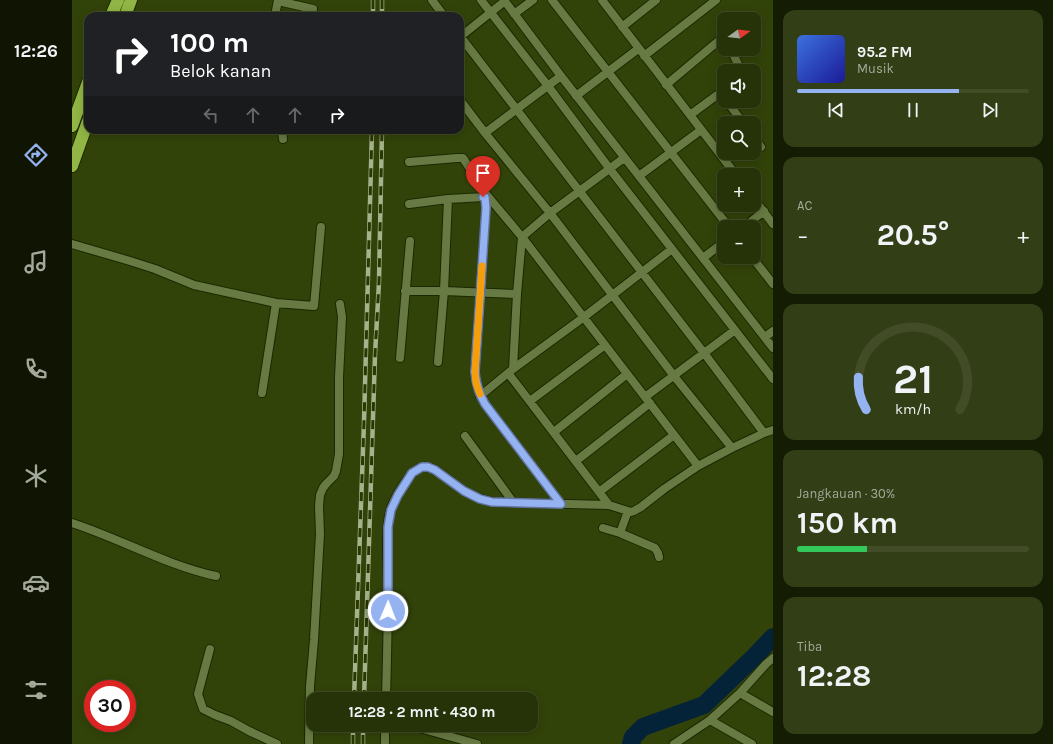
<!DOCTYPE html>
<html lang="id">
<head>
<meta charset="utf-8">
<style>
  body { margin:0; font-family:Karla,sans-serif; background:#323e15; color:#f1f3f6; height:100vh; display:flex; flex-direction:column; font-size:15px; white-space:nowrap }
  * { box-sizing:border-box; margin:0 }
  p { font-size:13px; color:#a4aa9b }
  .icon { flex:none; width:22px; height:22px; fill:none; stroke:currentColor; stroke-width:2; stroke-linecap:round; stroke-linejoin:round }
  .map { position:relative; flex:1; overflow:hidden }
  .details { display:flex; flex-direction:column; gap:10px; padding:10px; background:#151c04; width:280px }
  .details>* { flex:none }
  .banner { position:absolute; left:12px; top:12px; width:380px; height:122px; border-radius:12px; box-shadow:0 2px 10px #0003,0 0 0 1px #424d28; background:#202124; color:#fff; overflow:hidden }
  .needle { width:26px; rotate:76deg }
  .tools { position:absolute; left:645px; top:12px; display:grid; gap:8px }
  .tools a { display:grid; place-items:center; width:44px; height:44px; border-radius:8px; background:#263207; box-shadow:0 2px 10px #0003,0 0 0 1px #424d28; font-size:20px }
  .speed { position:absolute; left:12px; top:680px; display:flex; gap:8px; font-size:20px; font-weight:700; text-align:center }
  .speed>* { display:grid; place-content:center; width:52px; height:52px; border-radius:50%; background:#263207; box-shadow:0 2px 10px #0003,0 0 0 1px #424d28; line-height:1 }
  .speed .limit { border:6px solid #d22; background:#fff; color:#111 }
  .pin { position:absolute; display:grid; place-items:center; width:34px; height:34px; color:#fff; margin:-41px -17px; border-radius:50% 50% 50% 0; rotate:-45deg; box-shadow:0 0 4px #0007 }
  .pin .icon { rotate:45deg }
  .me { position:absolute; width:44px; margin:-22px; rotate:1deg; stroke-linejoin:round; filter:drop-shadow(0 0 3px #0008) }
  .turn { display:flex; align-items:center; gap:14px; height:84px; padding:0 20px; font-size:18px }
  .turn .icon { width:52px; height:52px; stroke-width:2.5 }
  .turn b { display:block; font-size:28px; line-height:34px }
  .lanes { display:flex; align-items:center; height:38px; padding:0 20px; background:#0003; justify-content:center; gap:20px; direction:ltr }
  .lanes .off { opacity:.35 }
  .big { font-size:30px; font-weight:700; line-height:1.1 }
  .details .widget { flex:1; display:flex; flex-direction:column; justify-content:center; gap:6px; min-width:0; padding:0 14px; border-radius:12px; background:#323e15 }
  .details .dial { align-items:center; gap:0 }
  .dial svg { height:104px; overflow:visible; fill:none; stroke:#424d28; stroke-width:7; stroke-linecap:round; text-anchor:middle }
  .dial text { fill:#f1f3f6; stroke:none }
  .song { display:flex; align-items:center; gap:12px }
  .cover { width:48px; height:48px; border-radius:6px; background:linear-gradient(135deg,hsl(220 70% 55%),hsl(240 70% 35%)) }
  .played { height:4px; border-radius:2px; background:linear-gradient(90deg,#95b2f1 70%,#424d28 70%) }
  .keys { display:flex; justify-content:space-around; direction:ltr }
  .heat { display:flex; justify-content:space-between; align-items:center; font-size:22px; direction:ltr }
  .charge { height:6px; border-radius:3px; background:linear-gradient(90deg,#34c759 30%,#424d28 0) }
  .trip { position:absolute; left:234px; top:692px; width:232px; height:40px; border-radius:12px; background:#263207; box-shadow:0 2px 10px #0003,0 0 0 1px #424d28; font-weight:700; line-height:40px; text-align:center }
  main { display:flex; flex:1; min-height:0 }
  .tab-bar { display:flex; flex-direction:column; width:72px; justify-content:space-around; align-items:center; background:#0f1403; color:#a4aa9b }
  .tab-bar .icon { width:28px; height:28px }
  .tab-bar .selected { color:#95b2f1 }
  .tab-bar b { font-size:18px; color:#f1f3f6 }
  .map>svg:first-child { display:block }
</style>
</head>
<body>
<main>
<nav class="tab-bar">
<b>12:26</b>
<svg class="icon selected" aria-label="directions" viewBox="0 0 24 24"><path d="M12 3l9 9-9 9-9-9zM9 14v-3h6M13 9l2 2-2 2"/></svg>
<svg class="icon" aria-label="music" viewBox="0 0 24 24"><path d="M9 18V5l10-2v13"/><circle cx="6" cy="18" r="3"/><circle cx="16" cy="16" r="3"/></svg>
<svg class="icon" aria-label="phone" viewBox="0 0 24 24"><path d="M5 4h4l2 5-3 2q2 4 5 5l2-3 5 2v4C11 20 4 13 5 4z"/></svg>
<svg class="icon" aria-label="climate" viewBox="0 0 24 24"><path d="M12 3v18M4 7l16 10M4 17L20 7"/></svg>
<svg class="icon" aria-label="car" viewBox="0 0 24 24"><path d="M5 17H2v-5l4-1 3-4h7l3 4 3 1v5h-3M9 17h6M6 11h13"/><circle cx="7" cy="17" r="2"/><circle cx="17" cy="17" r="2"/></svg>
<svg class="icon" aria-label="filters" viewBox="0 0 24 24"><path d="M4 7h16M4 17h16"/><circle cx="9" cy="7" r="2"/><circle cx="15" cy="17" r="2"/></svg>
</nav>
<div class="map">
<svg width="701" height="744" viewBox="0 0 701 744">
  <rect width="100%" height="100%" fill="#324309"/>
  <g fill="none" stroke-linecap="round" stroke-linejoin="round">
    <!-- river -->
    <path stroke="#042339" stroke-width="18" d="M559,744L561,737L571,727L632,705L683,656L701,637"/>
    <!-- street casing -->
    <g stroke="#1c2800" stroke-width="10">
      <path id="street" d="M360,0L372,16
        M409,0L476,86L537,168L701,379
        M432,0L489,76L701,348
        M480,0L657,227
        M530,0L664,175
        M206,1L241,9
        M442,14L461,0
        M203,16L206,0
        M550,27L584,0
        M388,36L632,353L692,433
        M388,37L433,1
        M659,49L669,71
        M572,56L644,0
        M594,85L650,38H652
        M504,96L566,49
        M388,100L413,133L478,213L602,376L660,448
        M655,101L671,123
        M618,115L652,90
        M210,130L211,139
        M413,133L489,76
        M682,138L689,147
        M337,162L385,158H391L414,194L450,237L626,466
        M567,176L629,130
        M414,194L413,197L414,208L403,372C404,384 407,394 413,404L489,504
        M682,199L701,224
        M337,204L376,199L413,197
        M672,227L692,211
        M0,244L58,261L83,269L122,285L204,303L242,306L249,227
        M680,257L701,284
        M631,258L652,242
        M333,291H372L445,294
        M693,337L701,331
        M328,358L338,241
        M366,362L372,291L376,199
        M441,369L445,294L450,237L478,213L552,158
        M436,373L537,505
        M190,393L204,303
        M408,396L441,369L512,317L600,249
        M573,397L663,330
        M458,401L533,345
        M482,432L555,374
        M393,436L441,502
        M504,461L578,403
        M527,492L602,435
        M556,511L548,533L583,548L586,553L587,557
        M0,523C49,539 94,565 144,576
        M531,528L548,533
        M138,649L126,694L131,709L143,715L159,721L177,731L205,744
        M668,693L701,712
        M314,699C315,660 316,622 316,583C316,561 313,538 317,516C319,503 337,470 351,467C363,465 382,485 392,491C401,496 410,499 421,502L537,505L559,512L562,511L569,507L592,489L626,466L660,448L692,433L701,430
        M638,720L680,744
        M337,725L405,744
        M237,744L238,686L242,640L248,534L247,506L248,495L251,488L254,484L262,476L264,471L267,454V377L270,317L268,304
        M313,744V725
        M602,744L638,720L668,693L694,664L701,658"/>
    </g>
    <!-- highway casing -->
    <g stroke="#1c2800" stroke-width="14">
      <path id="highway" d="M39,16L46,0
        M53,16L59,0
        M0,126L16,82
        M0,166L16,121"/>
    </g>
    <!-- street -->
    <use href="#street" stroke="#677a43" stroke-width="8"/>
    <!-- highway -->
    <use href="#highway" stroke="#92b645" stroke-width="12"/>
    <!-- rail casing -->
    <g stroke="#a5b38c" stroke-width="4.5">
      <path id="rail" d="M301,0V16
        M310,0V16
        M282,699L292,422L300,130
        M292,699L303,355L307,282L310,130
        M281,744V725
        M291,744V725"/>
    </g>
    <!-- rail -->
    <use href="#rail" stroke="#293800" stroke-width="3" stroke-dasharray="9" stroke-linecap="butt"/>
  </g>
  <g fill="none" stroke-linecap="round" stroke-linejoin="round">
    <!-- route casing -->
    <g stroke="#61749d" stroke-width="10">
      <path id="route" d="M316,611V527L319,510L326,495L340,473L350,467H356L363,470L392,491L408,499L420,502L489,504L413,404C407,394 404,384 403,372L414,208L413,197H411"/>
    </g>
    <!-- route -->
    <use href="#route" stroke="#95b2f1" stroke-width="7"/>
    <!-- slow -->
    <path stroke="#f59e0b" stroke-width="7" d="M408,394L404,383L403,372L410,266"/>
  </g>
</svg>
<div class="tools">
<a><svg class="needle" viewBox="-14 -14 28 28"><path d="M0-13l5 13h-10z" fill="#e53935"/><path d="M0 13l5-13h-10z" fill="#a4aa9b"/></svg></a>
<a><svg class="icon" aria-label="sound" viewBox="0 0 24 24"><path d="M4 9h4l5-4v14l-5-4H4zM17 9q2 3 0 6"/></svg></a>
<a><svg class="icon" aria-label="search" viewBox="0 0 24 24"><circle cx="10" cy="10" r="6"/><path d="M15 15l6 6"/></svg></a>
<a>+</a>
<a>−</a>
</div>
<div class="speed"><div class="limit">30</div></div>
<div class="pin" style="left:411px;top:197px;background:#d93025"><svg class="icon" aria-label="arrive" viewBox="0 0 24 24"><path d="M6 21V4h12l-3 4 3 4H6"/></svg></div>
<svg class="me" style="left:316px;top:611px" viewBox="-20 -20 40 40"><circle r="17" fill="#95b2f1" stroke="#fff" stroke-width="3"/><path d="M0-11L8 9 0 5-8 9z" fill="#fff"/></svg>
<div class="trip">12:28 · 2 mnt · 430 m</div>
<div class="banner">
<div class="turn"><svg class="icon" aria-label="right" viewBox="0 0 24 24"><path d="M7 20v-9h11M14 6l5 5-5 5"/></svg><div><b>100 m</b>Belok kanan</div></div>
<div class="lanes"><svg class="icon off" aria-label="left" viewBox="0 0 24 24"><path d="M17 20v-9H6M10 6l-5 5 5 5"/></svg><svg class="icon off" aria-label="ahead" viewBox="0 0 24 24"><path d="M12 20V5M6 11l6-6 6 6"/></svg><svg class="icon off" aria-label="ahead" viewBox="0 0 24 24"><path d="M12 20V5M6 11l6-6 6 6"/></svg><svg class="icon" aria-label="right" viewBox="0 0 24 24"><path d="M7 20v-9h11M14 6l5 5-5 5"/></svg></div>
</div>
</div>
<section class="details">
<div class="widget">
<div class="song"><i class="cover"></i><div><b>95.2 FM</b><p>Musik</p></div></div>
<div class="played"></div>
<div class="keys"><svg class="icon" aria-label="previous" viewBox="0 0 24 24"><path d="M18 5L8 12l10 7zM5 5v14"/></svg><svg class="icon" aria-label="pause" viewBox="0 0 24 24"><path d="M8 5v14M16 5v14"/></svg><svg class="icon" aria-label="next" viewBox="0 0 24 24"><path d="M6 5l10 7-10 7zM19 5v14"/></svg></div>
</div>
<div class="widget"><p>AC</p>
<div class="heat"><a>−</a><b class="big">20.5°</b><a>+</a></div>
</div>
<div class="widget dial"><svg viewBox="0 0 100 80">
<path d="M14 69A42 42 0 1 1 86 69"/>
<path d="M14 69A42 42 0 0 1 8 44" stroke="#95b2f1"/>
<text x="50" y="56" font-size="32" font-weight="700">21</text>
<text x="50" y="72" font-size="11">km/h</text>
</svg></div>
<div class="widget"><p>Jangkauan · 30%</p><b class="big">150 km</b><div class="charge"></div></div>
<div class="widget"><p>Tiba</p><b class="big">12:28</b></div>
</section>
</main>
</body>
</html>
